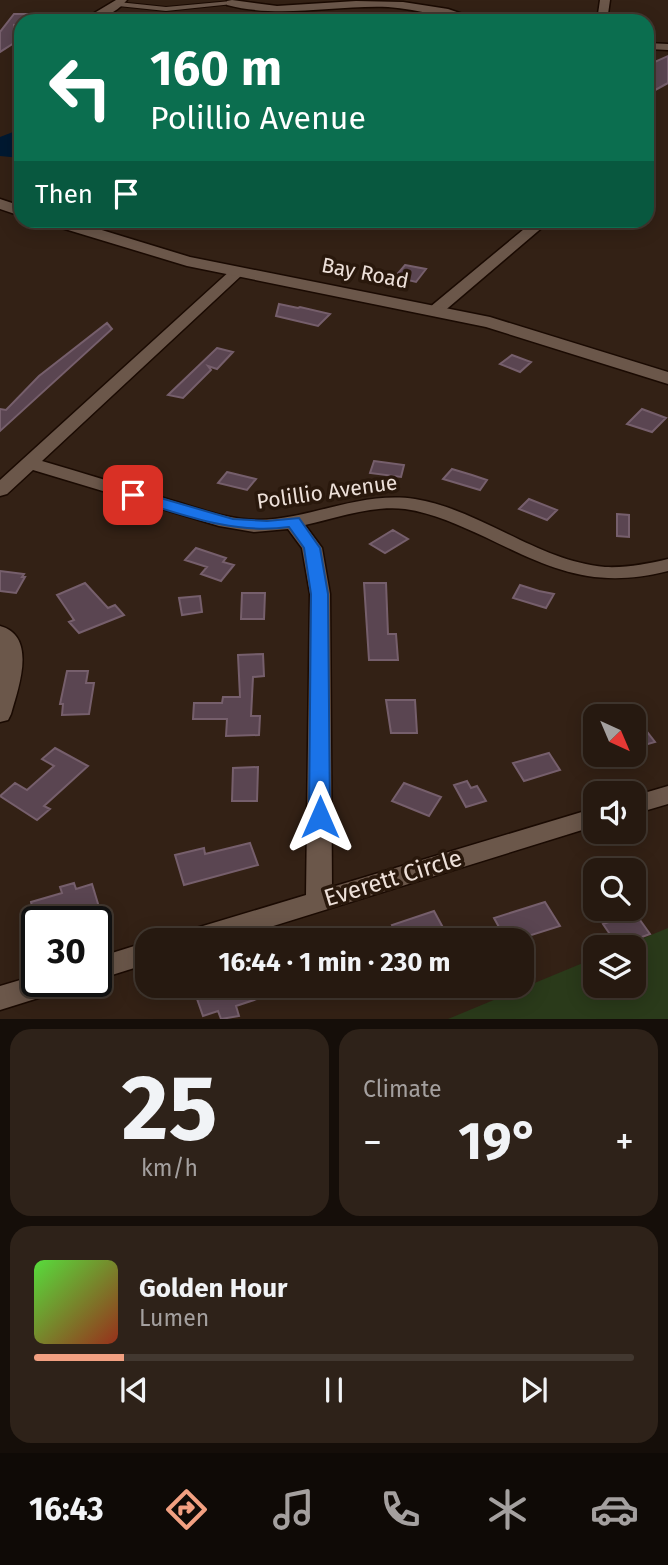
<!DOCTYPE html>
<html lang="en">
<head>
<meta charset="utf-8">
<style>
  body { margin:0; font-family:"Fira Sans",sans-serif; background:#2e2219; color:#f1f3f6; height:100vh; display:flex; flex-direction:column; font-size:26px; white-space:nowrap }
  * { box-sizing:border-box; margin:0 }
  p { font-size:23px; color:#a4a09f }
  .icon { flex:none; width:38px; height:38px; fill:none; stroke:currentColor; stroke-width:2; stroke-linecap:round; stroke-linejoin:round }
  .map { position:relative; height:1019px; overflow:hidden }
  .sheet { display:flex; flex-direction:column; gap:10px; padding:10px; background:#150e09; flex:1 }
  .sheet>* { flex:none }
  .top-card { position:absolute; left:14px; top:14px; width:640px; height:214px; border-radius:21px; box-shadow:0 4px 18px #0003,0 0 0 2px #423830; background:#0b6e4f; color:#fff; overflow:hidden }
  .needle { width:46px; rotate:136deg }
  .tools { position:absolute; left:583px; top:704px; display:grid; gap:14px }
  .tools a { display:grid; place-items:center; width:63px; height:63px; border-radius:14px; background:#261910; box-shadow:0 4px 18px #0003,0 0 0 2px #423830; font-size:35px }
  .speed { position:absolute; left:21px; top:906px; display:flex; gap:14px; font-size:35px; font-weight:700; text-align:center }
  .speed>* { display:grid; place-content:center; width:91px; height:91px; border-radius:50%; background:#261910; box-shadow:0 4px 18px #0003,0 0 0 2px #423830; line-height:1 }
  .speed .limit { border:4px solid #111; border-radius:10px; background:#fff; color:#111 }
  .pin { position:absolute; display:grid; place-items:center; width:60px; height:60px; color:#fff; margin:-30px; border-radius:14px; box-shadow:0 4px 10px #0006 }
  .me { position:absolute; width:77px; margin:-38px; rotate:0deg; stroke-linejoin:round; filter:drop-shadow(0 0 5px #0008) }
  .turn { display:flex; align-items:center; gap:24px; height:147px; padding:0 21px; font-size:32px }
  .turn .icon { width:91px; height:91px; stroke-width:2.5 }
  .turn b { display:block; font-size:49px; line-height:60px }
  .then { display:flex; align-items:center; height:66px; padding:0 21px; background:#0003; gap:14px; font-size:26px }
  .big { font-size:52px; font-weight:700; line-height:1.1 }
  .sheet .tile { flex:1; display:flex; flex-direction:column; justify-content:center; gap:10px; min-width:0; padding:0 24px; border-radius:21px; background:#2e2219 }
  .sheet .dial { align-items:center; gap:0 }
  .dial b { font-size:91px; line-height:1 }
  .song { display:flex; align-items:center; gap:21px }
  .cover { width:84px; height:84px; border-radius:10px; background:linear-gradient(135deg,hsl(110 70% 55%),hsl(10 70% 35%)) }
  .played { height:7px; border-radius:4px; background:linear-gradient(90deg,#f2a081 15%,#423830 15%) }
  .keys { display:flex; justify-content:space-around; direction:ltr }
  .heat { display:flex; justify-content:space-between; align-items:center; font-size:38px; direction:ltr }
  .sheet .tiles { flex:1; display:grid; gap:10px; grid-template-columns:1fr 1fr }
  .tile:last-child { grid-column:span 2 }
  .trip { position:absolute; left:135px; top:928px; width:399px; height:70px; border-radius:21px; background:#261910; box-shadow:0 4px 18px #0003,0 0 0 2px #423830; font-weight:700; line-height:70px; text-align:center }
  .menu { display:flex; height:112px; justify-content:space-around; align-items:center; background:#0f0a06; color:#a4a09f }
  .menu .icon { width:49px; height:49px }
  .menu .on { color:#f2a081 }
  .menu b { font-size:32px; color:#f1f3f6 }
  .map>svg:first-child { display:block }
</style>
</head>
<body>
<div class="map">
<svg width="668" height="1019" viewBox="0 0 668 1019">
  <rect width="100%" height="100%" fill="#332115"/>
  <!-- green -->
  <path fill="#2a3a1a" d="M668,928V1019H448L595,958V985H634V947H622Z"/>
  <!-- water -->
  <path fill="#001931" d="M21,129V158L0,156V137Z"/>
  <!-- building -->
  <path fill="#5a4551" stroke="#765f6c" stroke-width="2" d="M14,14H29L21,21L20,26L14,25V43L0,52V32Z
    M668,56V83L648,94V65Z
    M405,265L426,269L416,282L395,277Z
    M279,304L298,308L300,307L330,314L318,326L276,316Z
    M107,323L112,329L0,431V409L6,410L39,376Z
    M217,348L233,352L217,369L208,366L211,370L183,398L168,395Z
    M512,355L531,362L520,372L500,364Z
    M642,409L666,418L652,432L627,424Z
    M374,461L404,465L401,477L370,473Z
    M452,469L472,475L487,480L480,490L443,479Z
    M227,472L256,479L247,490L218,483Z
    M529,499L557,510L547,520L519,509Z
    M617,514L629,515V537L617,536Z
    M393,530L408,539L385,553L370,544Z
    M196,548L226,558L223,562L234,565L221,581L201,574L207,567L185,560Z
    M0,571L24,574L22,577H25L16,593L0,591Z
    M85,583L108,608L115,605L124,615L79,633L69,622L74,620L57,595Z
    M364,583H386L388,634H396L398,660H369Z
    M520,585L539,591L554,594L546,608L513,598Z
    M242,593H265L264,619H241Z
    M200,596L202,612L182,615L179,598Z
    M263,654L264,676L253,677L251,716H260L259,735L226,736L227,719H193L194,703H222L223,697H240L238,655Z
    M67,671H88L86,683H94L89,714L62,715L63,704H60Z
    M386,700H415L417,733H391Z
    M634,715L655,742L634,748Z
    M55,748L88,766L44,806L50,809L37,820L0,796L15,783L27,790L54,766L42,759Z
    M549,753L560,770L524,781L513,763Z
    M258,767L257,801H232L233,768Z
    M467,781L471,788L477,786L486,801L466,807L454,785Z
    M404,783L441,797L429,816L392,801Z
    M250,843L258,865L184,885L175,855L204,848L205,854Z
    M74,883L76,889L92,884L99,907L37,922L36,925L31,902L62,893L60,887Z
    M545,902L560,926L528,936L530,940H506L494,918Z
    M434,911L447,935L432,940H400L392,925Z
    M635,913L650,934L618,946L603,924Z
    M220,985H255L260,998L236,1006L239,1016L221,1019L218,1011L203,1016L196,996Z"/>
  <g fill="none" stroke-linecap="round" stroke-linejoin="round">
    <!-- lane casing -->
    <g stroke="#1a0a02" stroke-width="2">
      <path id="lane" d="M231,1L233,2V4L166,11L118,6L115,4L118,2L166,7Z"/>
    </g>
    <!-- street casing -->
    <g stroke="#1a0a02" stroke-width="3">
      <path id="street" d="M116,0H127C115,14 99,21 81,21Z
        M232,0L277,6L356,1L403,2L448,9L483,21C452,21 420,9 388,7C333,5 281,19 227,5V1Z
        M600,0H610L607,21H597Z
        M648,43L668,44V50L648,49Z
        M535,220H551L442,313H430L428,310L430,307Z
        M237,267L245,272L242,275L42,461C85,474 127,486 170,500C198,508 228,520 258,520C311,519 361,491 415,499C482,510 537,561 605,567C627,568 647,564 668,559V571C594,590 551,569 485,537C459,525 433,513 405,509C372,505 337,518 305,525L322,548L330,594L332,887L595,808V826L228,940H179L183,932L306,895L310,594L302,548L288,529L254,532L219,526L33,470L7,494L0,496V480L232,269Z
        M0,626C38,636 18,689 11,714L8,720L0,722Z
        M668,786V804L634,814V796Z
        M147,942V964L96,980V958Z
        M37,975V982H68L64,990L0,1010V986Z"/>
    </g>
    <!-- secondary casing -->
    <g stroke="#1a0a02" stroke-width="3">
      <path id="secondary" d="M0,199L21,206V216L0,209Z
        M44,220H69L190,257L490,317L668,372V384L486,327L187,266L45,223Z"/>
    </g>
    <!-- lane -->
    <use href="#lane" fill="#6b574a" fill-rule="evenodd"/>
    <!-- street -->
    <use href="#street" fill="#6b574a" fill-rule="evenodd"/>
    <!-- secondary -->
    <use href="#secondary" fill="#6b574a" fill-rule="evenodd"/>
  </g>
  <!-- route -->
  <path fill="#1a73e8" stroke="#114b97" stroke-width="2" d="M133,490L233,519L267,521L299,518L320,548L328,594L330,817L327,823L320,825L312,823L309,817L311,594L304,548L289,527C233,535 181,514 128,498L125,495L128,491Z"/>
  <g text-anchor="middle" stroke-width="7" stroke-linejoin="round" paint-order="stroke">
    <!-- street labels -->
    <g font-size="21" fill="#ede0d9" stroke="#29180c">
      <text transform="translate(365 273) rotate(11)" y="7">Bay Road</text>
      <text transform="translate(327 492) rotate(-8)" y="7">Polillio Avenue</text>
    </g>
    <!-- near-street labels -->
    <g font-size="24" fill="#ede0d9" stroke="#29180c">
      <text transform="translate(393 878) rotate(-17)" y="8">Everett Circle</text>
    </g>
  </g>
</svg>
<div class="tools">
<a><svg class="needle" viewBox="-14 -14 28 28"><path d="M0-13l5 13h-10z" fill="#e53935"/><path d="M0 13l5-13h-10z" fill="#a4a09f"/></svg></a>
<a><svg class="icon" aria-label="sound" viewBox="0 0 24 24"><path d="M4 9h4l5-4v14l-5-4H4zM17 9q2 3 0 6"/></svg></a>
<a><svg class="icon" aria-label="search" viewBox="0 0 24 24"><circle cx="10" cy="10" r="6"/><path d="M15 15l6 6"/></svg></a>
<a><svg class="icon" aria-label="layers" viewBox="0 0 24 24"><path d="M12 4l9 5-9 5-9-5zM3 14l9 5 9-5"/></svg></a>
</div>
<div class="speed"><div class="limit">30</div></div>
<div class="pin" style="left:133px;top:495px;background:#d93025"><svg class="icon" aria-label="arrive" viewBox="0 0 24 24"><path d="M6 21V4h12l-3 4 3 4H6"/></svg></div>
<svg class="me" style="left:320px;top:817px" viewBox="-20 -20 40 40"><path d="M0-17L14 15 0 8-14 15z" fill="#1a73e8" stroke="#fff" stroke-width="4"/></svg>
<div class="trip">16:44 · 1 min · 230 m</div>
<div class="top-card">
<div class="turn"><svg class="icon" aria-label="left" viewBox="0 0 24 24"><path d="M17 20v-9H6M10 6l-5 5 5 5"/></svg><div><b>160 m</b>Polillio Avenue</div></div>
<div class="then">Then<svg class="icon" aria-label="arrive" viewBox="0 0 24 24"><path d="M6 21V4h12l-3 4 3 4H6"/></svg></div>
</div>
</div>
<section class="sheet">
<div class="tiles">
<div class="tile dial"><b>25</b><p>km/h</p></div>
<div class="tile"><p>Climate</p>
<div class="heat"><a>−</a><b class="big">19°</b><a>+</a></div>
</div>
<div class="tile">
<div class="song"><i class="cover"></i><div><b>Golden Hour</b><p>Lumen</p></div></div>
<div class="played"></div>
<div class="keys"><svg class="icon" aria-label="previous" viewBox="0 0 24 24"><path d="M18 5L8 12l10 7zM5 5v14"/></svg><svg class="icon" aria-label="pause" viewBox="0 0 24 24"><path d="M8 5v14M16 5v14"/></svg><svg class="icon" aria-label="next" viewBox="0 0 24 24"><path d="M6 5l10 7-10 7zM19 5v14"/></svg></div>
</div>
</div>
</section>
<nav class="menu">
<b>16:43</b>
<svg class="icon on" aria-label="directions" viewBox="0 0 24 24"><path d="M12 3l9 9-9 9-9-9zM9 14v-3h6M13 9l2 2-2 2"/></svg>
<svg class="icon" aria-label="music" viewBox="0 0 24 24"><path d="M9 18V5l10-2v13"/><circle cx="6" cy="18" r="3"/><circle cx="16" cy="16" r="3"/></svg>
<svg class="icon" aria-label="phone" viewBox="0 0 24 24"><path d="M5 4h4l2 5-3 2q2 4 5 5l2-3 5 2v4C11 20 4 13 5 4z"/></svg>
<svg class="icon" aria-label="climate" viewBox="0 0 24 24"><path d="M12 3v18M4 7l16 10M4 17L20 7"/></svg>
<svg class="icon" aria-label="car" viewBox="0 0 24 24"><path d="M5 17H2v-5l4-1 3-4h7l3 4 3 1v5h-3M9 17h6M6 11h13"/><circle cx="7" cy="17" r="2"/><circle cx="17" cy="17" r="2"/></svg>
</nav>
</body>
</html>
